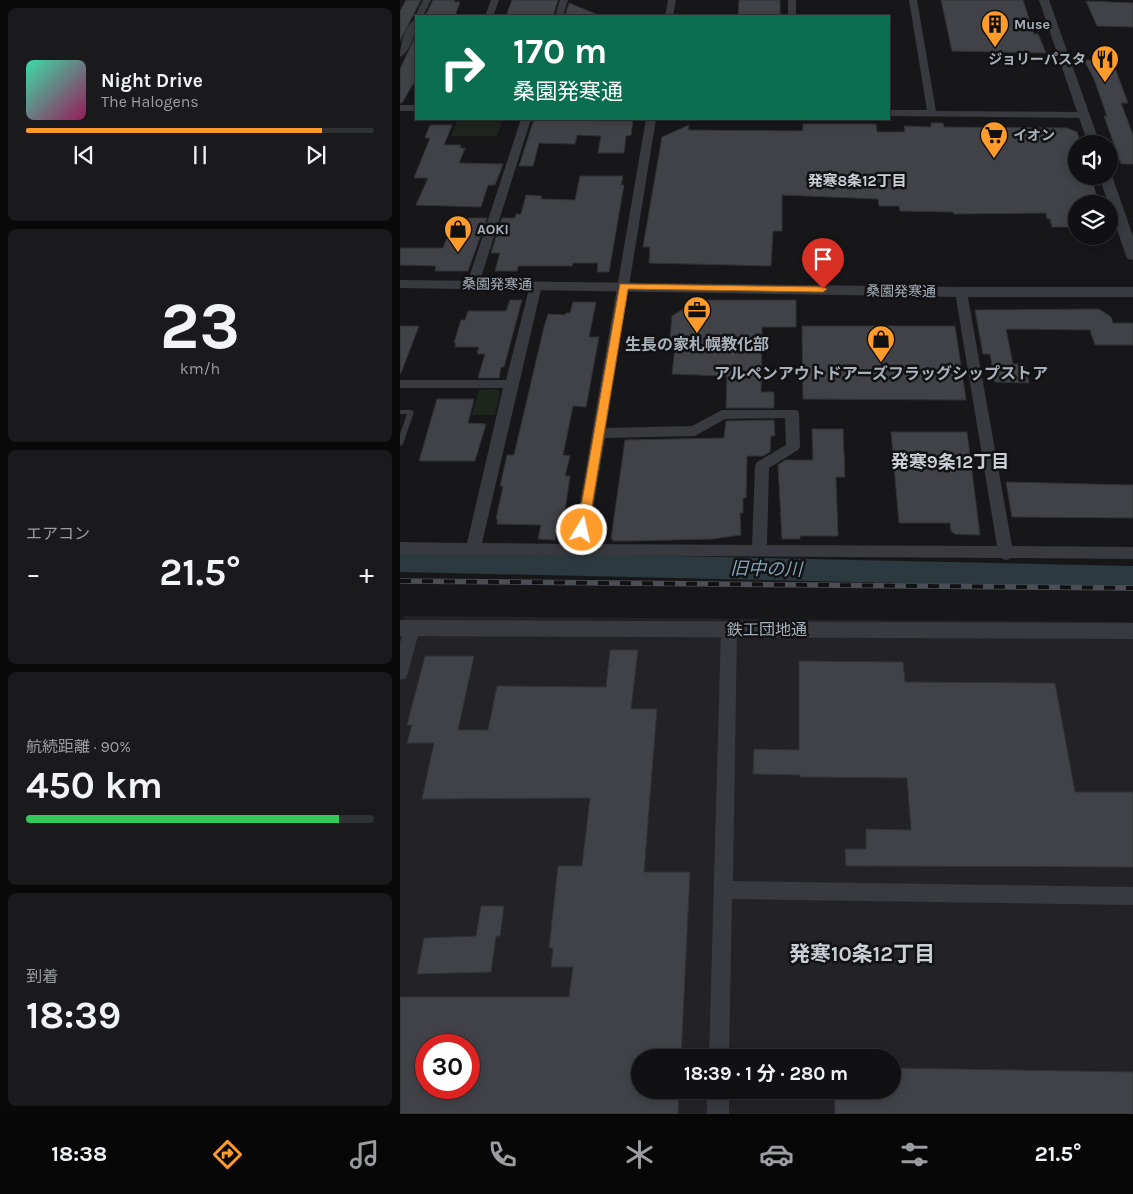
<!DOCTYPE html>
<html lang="ja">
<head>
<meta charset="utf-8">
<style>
  body { margin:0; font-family:Karla,"Noto Sans JP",sans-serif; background:#1a1a1c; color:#f1f3f6; height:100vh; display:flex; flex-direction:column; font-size:19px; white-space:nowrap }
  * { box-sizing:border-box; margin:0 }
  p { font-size:16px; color:#9c9da0 }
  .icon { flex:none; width:28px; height:28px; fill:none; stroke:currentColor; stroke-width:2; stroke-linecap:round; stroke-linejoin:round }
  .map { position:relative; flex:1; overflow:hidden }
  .details { display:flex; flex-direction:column; gap:8px; padding:8px; background:#09090a; width:400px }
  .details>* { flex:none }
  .banner { position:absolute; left:15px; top:15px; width:475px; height:105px; border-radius:0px; box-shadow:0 2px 8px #0003,0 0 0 1px #303133; background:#0b6e4f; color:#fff; overflow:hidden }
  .controls { position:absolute; left:668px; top:135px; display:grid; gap:10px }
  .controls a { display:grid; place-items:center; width:50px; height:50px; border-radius:50%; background:#111113; box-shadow:0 2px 8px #0003,0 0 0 1px #303133; font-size:25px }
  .speed { position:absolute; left:15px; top:1034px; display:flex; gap:10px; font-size:25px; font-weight:700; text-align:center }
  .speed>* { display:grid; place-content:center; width:65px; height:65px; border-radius:50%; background:#111113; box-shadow:0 2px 8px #0003,0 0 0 1px #303133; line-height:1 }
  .speed .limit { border:8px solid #d22; background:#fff; color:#111 }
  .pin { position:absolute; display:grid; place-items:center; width:42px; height:42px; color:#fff; margin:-51px -21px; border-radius:50% 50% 50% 0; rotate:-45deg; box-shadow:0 0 5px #0007 }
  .pin .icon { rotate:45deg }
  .me { position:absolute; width:55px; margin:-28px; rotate:9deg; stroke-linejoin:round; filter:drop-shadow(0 0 4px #0008) }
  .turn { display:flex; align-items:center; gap:18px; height:105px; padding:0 15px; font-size:22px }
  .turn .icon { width:65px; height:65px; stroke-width:2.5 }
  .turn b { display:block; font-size:35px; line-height:42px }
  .big { font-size:38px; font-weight:700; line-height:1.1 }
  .details .tile { flex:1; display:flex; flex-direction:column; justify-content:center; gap:8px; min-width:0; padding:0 18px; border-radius:8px; background:#1a1a1c }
  .details .dial { align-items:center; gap:0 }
  .dial b { font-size:65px; line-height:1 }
  .song { display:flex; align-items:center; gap:15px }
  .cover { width:60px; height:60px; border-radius:8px; background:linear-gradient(135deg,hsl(160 70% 55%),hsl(330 70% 35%)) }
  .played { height:5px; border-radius:2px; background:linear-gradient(90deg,#fe9b2a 85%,#303133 85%) }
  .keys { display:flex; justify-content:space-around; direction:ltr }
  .heat { display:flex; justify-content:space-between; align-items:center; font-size:28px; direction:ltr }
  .charge { height:8px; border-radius:4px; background:linear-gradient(90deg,#34c759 90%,#303133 0) }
  .trip { position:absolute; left:231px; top:1049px; width:270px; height:50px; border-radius:25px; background:#111113; box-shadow:0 2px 8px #0003,0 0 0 1px #303133; font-weight:700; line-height:50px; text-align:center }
  .dock { display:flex; height:80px; justify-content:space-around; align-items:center; background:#070708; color:#9c9da0 }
  .dock .icon { width:35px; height:35px }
  .dock .on { color:#fe9b2a }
  .dock b { font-size:22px; color:#f1f3f6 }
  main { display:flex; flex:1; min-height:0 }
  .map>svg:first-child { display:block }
</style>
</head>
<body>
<main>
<section class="details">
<div class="tile">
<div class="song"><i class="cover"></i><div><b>Night Drive</b><p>The Halogens</p></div></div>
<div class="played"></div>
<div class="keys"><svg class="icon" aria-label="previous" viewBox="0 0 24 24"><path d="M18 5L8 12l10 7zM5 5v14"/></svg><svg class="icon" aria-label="pause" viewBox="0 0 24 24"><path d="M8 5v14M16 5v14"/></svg><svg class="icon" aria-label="next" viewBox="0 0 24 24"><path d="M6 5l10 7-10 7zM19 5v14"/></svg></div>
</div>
<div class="tile dial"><b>23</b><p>km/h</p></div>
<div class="tile"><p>エアコン</p>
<div class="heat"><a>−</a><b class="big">21.5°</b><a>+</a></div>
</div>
<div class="tile"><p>航続距離 · 90%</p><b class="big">450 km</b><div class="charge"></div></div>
<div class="tile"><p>到着</p><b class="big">18:39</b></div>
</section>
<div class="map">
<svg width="733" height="1114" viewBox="0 0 733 1114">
  <rect width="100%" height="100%" fill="#171719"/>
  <!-- built -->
  <path fill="#232327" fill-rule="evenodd" d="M4,616L733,622V1114H0V633ZM26,1045H69V1088H26ZM240,1058H492V1090H240Z"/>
  <!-- green -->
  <path fill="#1d251d" d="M58,119L102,120L97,136H51Z
    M96,389L100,392L95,415H72L79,390Z"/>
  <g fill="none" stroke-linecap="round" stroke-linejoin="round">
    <!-- river -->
    <path fill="#2c393f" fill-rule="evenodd" d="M0,550L733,566V588L0,572Z"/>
  </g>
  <!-- building -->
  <path fill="#414247" stroke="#313236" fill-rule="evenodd" d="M6,0H21L0,41V11Z
    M33,0H55L54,2H60L55,16H25Z
    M112,0H158L153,16H106Z
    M339,0H380V16H338Z
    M541,0H623L634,34H638L646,53L552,51Z
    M686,1L733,3V27L697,26Z
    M169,3L201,16H165Z
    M16,35V79L2,103H0V69Z
    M684,60H712L728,103H721L733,135V164H721L704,116H707L694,79Z
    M134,119H197L196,121H233L231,135L226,136L224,153H198L201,136L177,135L175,144L139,143L133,166H119Z
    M531,123H543L544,127L667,128L677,132L681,144H676V176H691L699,204H676V227H652L650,219H647L646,213L554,214L553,212L500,211L499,206H479L478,199L382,195V231H373L371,266L249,263L250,247H243L262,137L289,125L288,130L403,131V124H476L477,132H505L504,126L531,127Z
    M30,125H52L44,145H61L60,148H65L59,163L103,164L95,185H88L81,207L16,205L28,178H14L30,138H25Z
    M180,176H223L221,185H224L209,272H197L198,263H173L172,266H118L117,271H95L100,253H91L102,218H115L116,214H121L126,195L142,196L141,199L175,200Z
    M68,218H87L68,271H35L36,266L0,265V248H43L48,235H62Z
    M110,300H122L104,367H101L99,378H78L85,354H77L79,347H55L56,343H54L61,320H65L68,311H106Z
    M296,300H396V327H362L361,392H374V408H326L327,376L272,374L276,339H270L272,316L283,309L295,305Z
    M173,302H196L189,337H199L186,407L173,406L163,455L170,456L165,476H170L164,517H160L155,540L138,539L141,525L97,524L98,519H96L103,486H100L107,455H114L144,327L148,314L165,315L166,313H170Z
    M699,309L711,317L713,323H733V345H695L690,330L606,329L613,364H625L629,383L595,382L590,354H583L575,310Z
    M0,326H19L1,373H0Z
    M402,326H555L566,400L403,399Z
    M37,399H74L68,423L86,424L75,461H19Z
    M374,420L375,436H371L370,452L363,456H347L346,498H343V513H340L341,535L312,539L228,541H213V539H211L225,440L324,438L326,421Z
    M412,429H443L445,477H436L438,536H400V539H382L378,465L385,460H413Z
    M491,432H567L580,535L555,534L551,531L550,523H499Z
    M606,482L733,485V518L612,517Z
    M210,650H238L231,709H257L244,872H290L281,1058H240V1090H279L278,1114H0V997H169L173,967H151L153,948H149L158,866H182L190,798L22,799L34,743H7L12,725H7L25,656H74L58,730H88L97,686L206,687ZM26,1045H69V1088H26Z
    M399,661L503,662L505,682L655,683L675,792H733V867L446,866L445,849H466V829L511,830L507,778L400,777V775L353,774L354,749L399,750Z
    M81,906H104L100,936H96L91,972L17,974L24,938L76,936Z
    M492,1068L733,1072V1114H435L434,1090H492Z"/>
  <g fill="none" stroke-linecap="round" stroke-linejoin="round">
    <!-- service -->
    <path fill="#383a3f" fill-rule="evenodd" d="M0,410H11L14,412L3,444L0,446V434L7,414H0Z"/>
    <!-- minor -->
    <path fill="#383a3f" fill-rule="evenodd" d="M23,0H31L23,16L16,18L15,16Z
      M91,0H99L93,16H85Z
      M160,0H168L163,16H155Z
      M268,0H276L273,16H265Z
      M388,0H396V16H388Z
      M509,0H517L536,111L683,112L688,115L683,118L489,116V110H527Z
      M16,19C17,30 11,52 0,57C0,45 5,24 16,19Z
      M0,105H16V111H0Z
      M121,119H131L79,284L73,288L69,287L67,284Z
      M246,119H256L206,428L292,426L322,410H397L399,413L400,447L398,450L369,468L367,545L597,546L555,292L561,288L567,292L612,546L733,547V559L611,558L606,560L601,558L0,554V542L67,543L103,388H0V380H106L130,285L136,281L142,285L82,543L173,544ZM385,418L386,445L357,462L355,466L352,545L187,544L205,438L295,436L325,419Z
      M12,622L18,623L20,628L8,673L6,678L0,680V643L6,623Z
      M329,623L335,624L337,629L333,881L733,887V905L332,899L329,1058H309L321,629L323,624Z
      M307,1090H329V1114H307Z"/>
    <!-- tertiary -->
    <path fill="#383a3f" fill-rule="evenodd" d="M639,0H649L700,144H688Z
      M709,173L712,176L733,236V260L728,259L726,256L699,176H709Z
      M0,280L561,287H733V297H561L0,288Z
      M0,620L733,623V639L0,636Z"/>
    <!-- rail casing -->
    <g stroke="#4b4e54" stroke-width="5.5">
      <path id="rail" d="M0,581L733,588"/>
    </g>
    <!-- rail -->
    <use href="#rail" stroke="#121214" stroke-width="4" stroke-dasharray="11" stroke-linecap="butt"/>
  </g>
  <!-- route -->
  <path fill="#fe9b2a" stroke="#a5651b" d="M220,284L423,287L427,289L423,292L228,289L188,530L182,534L177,530Z"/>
  <!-- icons -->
  <defs>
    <g id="building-pin" transform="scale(1.4375)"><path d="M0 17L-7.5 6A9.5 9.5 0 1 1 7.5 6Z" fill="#fe9b2a" stroke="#121214"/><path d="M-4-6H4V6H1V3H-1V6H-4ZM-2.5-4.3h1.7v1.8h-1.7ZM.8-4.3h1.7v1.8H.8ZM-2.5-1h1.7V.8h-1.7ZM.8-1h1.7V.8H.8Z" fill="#111"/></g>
    <g id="restaurant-pin" transform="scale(1.4375)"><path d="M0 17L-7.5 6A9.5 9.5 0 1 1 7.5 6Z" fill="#fe9b2a" stroke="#121214"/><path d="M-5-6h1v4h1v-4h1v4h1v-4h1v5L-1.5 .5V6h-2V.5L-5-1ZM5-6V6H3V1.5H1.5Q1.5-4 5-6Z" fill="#111"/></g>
    <g id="supermarket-pin" transform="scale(1.4375)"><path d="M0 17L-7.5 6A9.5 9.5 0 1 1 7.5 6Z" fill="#fe9b2a" stroke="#121214"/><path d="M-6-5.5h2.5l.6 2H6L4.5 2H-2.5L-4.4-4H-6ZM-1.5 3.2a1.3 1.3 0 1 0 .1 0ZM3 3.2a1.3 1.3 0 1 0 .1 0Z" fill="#111"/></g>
    <g id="shop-pin" transform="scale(1.4375)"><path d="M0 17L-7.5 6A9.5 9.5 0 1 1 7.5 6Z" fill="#fe9b2a" stroke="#121214"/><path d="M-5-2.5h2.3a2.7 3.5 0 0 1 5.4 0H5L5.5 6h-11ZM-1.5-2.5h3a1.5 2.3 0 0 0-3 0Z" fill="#111"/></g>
    <g id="office-pin" transform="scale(1.4375)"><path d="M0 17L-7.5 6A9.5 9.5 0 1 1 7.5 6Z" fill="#fe9b2a" stroke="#121214"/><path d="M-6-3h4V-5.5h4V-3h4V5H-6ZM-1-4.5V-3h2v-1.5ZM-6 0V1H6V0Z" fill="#111"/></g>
  </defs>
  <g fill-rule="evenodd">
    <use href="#building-pin" x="595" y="24"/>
    <use href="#restaurant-pin" x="705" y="59"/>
    <use href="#supermarket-pin" x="594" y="135"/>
    <use href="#shop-pin" x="58" y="229"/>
    <use href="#office-pin" x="297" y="310"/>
    <use href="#shop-pin" x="481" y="339"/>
  </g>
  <g text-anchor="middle" stroke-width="5" stroke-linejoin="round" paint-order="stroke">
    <!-- far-poi labels -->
    <g font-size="14" font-weight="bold" fill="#a8b0ba" stroke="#121214" text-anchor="start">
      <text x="614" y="29">Muse</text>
      <text x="686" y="64" text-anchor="end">ジョリーパスタ</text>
      <text x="613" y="140">イオン</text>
      <text x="77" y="234">AOKI</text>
    </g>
    <!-- far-street labels -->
    <g font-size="14" fill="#a8b0ba" stroke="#121214">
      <text transform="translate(97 284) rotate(1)" y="5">桑園発寒通</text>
      <text transform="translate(501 291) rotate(1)" y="5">桑園発寒通</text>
    </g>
    <!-- far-neighbourhood labels -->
    <g font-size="15" font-weight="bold" fill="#cacfd6" stroke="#121214">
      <text x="457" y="186">発寒8条12丁目</text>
    </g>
    <!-- poi labels -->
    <g font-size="16" font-weight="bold" fill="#a8b0ba" stroke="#121214">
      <text x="297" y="350">生長の家札幌教化部</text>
      <text x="481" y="379">アルペンアウトドアーズフラッグシップストア</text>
    </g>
    <!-- street labels -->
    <g font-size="16" fill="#a8b0ba" stroke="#121214">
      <text x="367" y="635">鉄工団地通</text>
    </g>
    <!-- neighbourhood labels -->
    <g font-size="18" font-weight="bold" fill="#cacfd6" stroke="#121214">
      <text x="550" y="468">発寒9条12丁目</text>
    </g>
    <!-- water labels -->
    <g font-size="18" font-style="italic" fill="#7da4b7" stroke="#121214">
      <text transform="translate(366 569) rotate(1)" y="6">旧中の川</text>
    </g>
    <!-- near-neighbourhood labels -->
    <g font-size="21" font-weight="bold" fill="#cacfd6" stroke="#121214">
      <text x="462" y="961">発寒10条12丁目</text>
    </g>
  </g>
</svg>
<div class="controls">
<a><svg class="icon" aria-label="sound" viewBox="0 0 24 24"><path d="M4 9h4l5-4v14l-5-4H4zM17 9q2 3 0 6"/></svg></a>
<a><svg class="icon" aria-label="layers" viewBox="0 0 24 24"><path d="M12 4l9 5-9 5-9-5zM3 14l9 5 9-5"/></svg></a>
</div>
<div class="speed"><div class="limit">30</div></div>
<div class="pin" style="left:423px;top:289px;background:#d93025"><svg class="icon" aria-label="arrive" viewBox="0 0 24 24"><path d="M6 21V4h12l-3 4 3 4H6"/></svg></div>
<svg class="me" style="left:182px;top:530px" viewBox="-20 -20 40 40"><circle r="17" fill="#fe9b2a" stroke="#fff" stroke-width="3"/><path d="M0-11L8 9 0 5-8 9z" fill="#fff"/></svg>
<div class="trip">18:39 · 1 分 · 280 m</div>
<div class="banner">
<div class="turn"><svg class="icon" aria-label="right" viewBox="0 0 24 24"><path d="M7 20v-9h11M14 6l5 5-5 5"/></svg><div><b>170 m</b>桑園発寒通</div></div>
</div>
</div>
</main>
<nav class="dock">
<b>18:38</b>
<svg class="icon on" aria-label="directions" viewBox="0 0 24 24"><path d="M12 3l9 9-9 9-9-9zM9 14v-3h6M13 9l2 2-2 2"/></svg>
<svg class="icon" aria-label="music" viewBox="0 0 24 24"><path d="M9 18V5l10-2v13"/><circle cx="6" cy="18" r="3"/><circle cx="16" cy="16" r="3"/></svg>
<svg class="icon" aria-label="phone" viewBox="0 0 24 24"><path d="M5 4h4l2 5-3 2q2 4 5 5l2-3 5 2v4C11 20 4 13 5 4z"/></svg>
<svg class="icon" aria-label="climate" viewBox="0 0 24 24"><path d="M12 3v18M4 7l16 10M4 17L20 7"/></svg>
<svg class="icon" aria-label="car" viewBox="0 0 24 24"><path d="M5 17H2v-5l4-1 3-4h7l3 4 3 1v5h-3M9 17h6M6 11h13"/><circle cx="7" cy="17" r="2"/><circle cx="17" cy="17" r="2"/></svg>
<svg class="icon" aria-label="filters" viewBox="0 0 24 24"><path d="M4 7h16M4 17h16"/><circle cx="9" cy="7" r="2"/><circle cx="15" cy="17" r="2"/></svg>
<b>21.5°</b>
</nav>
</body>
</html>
